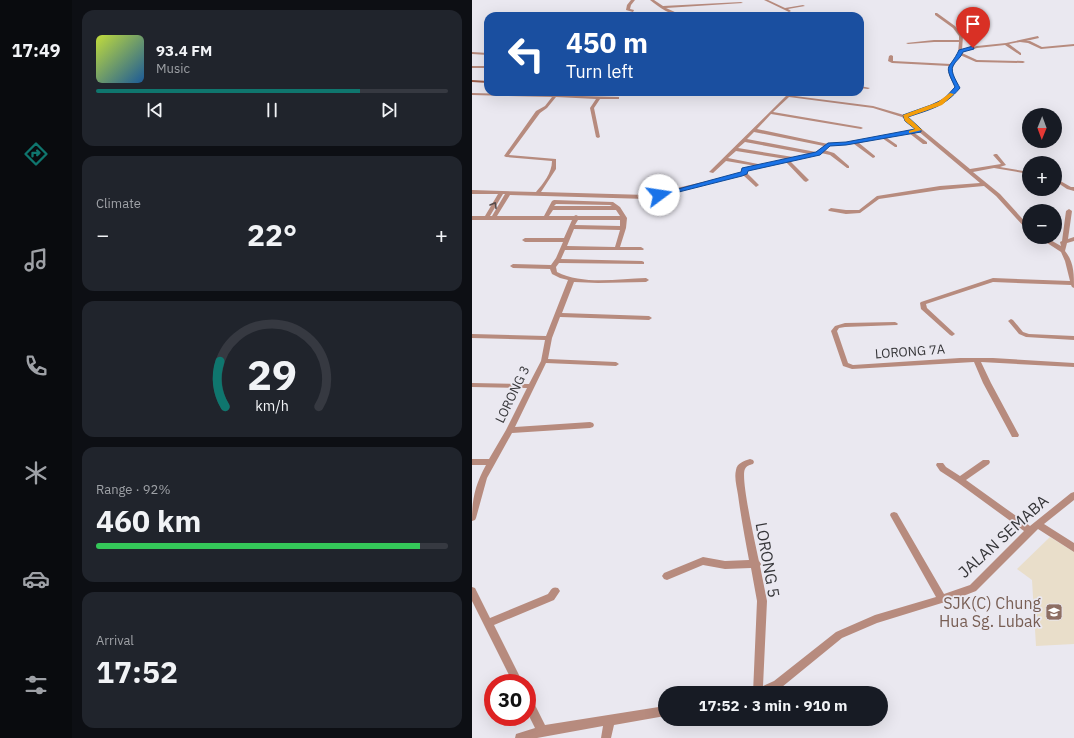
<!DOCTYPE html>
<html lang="en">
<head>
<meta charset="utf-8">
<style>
  body { margin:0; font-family:"IBM Plex Sans",sans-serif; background:#20242c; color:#f1f3f6; height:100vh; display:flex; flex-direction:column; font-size:15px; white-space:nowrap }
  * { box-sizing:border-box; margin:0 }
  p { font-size:13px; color:#9ea1a6 }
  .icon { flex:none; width:22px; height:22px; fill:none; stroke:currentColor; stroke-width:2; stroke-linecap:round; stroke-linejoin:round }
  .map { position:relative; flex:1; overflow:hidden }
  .details { display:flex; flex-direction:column; gap:10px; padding:10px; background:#0d0f14; width:400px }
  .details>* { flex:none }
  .hud { position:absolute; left:12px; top:12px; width:380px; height:84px; border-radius:12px; box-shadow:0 4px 16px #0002; background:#1a4fa0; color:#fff; overflow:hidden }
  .needle { width:26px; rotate:181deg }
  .tools { position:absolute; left:550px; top:108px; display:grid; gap:8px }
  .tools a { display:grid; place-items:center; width:40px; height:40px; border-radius:50%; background:#171b24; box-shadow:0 4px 16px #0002; font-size:20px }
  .speed { position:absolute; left:12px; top:674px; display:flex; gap:8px; font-size:20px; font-weight:700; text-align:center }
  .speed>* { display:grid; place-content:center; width:52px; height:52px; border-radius:50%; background:#171b24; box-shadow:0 4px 16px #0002; line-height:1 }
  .speed .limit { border:6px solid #d22; background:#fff; color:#111 }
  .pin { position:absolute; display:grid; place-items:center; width:34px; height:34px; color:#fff; margin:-41px -17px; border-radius:50% 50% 50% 0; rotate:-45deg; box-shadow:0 0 4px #0007 }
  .pin .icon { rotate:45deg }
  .me { position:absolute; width:44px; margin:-22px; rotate:76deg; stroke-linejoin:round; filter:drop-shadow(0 0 3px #0008) }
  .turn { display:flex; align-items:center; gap:14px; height:84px; padding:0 16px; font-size:18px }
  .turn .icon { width:52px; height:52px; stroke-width:2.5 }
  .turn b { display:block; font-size:28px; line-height:34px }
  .big { font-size:30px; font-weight:800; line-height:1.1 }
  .details .card { flex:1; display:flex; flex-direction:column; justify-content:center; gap:6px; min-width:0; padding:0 14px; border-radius:12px; background:#20242c }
  .details .dial { align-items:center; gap:0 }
  .dial svg { height:104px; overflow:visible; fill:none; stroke:#363941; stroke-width:7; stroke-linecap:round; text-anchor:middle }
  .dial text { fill:#f1f3f6; stroke:none }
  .song { display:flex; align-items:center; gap:12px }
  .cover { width:48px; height:48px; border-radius:6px; background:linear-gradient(135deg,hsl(70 70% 55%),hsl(210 70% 35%)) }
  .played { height:4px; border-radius:2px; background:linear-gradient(90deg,#0f766e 75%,#363941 75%) }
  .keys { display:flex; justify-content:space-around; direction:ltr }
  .heat { display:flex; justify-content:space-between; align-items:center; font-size:22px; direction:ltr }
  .charge { height:6px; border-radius:3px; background:linear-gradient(90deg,#34c759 92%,#363941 0) }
  .trip { position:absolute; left:186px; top:686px; width:230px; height:40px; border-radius:20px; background:#171b24; box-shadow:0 4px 16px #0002; font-weight:800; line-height:40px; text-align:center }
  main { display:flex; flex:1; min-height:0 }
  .menu { display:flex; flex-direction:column; width:72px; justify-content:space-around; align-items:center; background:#090b0e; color:#9ea1a6 }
  .menu .icon { width:28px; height:28px }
  .menu .current { color:#0f766e }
  .menu b { font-size:18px; color:#f1f3f6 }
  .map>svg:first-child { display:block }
</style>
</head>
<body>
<main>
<nav class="menu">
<b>17:49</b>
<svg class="icon current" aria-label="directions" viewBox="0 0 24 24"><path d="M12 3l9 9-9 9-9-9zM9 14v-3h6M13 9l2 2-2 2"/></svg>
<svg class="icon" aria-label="music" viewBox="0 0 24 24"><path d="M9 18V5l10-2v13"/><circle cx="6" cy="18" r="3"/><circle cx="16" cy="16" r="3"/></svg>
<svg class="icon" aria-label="phone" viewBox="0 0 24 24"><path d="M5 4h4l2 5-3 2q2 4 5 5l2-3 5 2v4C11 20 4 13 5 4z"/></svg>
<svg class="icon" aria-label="climate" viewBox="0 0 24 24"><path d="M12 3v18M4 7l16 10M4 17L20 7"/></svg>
<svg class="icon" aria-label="car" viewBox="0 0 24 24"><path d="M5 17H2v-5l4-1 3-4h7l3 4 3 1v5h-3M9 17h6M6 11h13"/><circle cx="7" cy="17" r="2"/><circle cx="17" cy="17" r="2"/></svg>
<svg class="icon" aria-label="filters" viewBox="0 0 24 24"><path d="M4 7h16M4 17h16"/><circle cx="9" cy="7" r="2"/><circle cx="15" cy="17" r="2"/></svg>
</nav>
<section class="details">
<div class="card">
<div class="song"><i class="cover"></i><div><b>93.4 FM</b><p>Music</p></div></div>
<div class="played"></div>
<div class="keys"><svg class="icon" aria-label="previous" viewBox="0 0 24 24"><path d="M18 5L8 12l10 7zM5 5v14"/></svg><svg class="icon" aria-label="pause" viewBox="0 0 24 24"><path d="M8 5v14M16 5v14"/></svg><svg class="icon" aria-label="next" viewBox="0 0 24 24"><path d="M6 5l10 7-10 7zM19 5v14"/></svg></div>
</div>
<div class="card"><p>Climate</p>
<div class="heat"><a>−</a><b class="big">22°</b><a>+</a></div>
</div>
<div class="card dial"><svg viewBox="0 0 100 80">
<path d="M14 69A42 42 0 1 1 86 69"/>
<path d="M14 69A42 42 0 0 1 10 34" stroke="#0f766e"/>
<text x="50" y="56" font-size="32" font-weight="700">29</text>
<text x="50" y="72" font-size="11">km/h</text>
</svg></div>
<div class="card"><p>Range · 92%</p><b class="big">460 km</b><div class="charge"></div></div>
<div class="card"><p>Arrival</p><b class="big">17:52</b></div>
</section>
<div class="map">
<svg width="602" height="738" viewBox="0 0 602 738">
  <rect width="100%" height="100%" fill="#eae8f0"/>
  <!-- education -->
  <path fill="#e9deca" d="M578,537L602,552V644L564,646L560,580L545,569Z"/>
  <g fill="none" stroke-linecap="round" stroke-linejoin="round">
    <!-- street -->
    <path fill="#b78b7e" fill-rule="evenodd" d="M159,0H163L159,5L158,9L162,10L161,12L154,10L155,5Z
      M178,0H182L191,6L269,2L271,3L194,8L205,13L231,12L233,13L209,15L211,16C199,16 187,7 178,0Z
      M292,0H296L313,8L331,5L333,6L316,9L319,11L317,12Z
      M463,13H465L483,26L491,36L490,50L505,46L534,43L566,36L567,38L554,41H558L570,47L602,44V46L569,49L556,43L548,42L537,44L549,53V55H548L533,45L505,48L490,52V53L505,60L551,61L553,62L551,63L504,62L488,55C478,71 478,70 487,87C472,106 457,110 435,117L498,169L529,164L521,155L523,154H525L534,165L528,167L557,172V174L522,168L501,172L528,194L557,226V231L555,230L524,196L512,186L468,190L407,199L388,213L374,214L357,211L356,210L359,208L374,210H387L405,196L468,186L508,183L446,131L441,132L455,142V144H451L437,133L415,138L425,145V147H423L410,138L387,143L403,156V157L401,158L382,144L357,146L352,150L362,153L377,166V168H375L358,155L349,153L348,154L318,161L337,180L334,182L332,181L314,162L275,171V173L287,185L284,187L271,175L175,199L38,195L25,216H72L80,201L82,200L141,202L148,207L155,218L154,228L148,247H169L172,249L171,250H93L89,259L170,261L172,262V264L87,263L84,267L85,272C110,285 146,279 174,278L177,280L174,282L126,283L102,282L90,313L177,316L180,318L177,320L88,317L80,338L76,359L144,362L147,364L144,366L74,363L43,427L118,422L121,423L122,425L121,427L118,428L40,433L15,478L4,518L3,520L0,521C0,499 3,485 14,465H0V459H17L34,430L55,388L0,387V383L57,384L69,361L73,340L0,338V334L74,336L96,280L88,278L80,274L78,269L41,268L38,266L41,264L79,265L84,258L91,242H53L50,240L53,238H92L100,220H0V216H13L26,194H0V190L64,192C71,184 80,173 80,161L34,157L32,156L64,111L73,106L80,97L0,95V93L147,97V99H128L122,108L128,137L126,138L124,137L118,108L124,99L84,97L75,108L68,113L37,155L84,159V169L69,192L175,195L265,174L270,172L271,169L284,166L254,161L241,173L237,172L315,95L401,106L432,115L453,108L466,102L478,93L483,87C480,80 474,73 477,66L420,63L416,61L417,56L419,55L421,56V61L479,64L486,53L487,42H462L436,44L434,43L462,40H487V36L481,28L463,15ZM317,97L401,108L430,117L444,129L374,143L356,144L285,129L299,114L389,129L391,128L389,127L301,112ZM282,132L352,146L344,152L275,139ZM273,142L337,154L321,157L266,148ZM264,151L314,159L288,165L286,164L256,158ZM31,194H33L20,216H18ZM84,204L138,205L140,206H82ZM81,210H144L148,216H106L104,215L102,216H77ZM106,220H148V226L103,225ZM102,229L148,230L143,247L95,246Z
      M0,52L16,53V55L0,54Z
      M0,66H16V68H0Z
      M388,86L398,88L396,89L388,88Z
      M583,178L599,187H602V191L595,189L583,181Z
      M597,209L600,211L596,239L602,237V241L595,243L593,251C602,262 602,274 602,288L600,287L599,285L521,282L454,304L455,308L482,333L483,334L480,336L478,335L449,309L448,303L449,302L521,278L598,281L593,261L589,252L566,237H573L589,246L588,242L590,241L594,211Z
      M539,319L541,320L551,332L557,334L602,336V340L554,337L547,334L537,322L536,321Z
      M423,322L425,323L426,324L425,325L373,327L367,328L365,331L376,363L381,365L488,358H521L602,363V367L509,362L519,383L547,435L546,437H540L539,435L511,383L502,362L380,369L371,366L359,331L363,326L373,323Z
      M278,459L281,460L282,462L281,464C278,465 275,465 273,469C268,477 284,547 287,561L289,564L288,566L295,601L291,686L302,681L364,632L403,615L464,597L419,517L418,515L419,513L422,512L425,513L472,594L498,585L552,531L485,482L468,471L464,465L465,463H471L474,467L488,476L511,460H517L518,462L517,464L494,480L558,526L599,493L602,492V500L572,524L602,543V552L566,529L504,591L486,598L405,623L370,638L310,687L299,693H281L285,601L279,568L253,569L231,565L195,580L192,579L190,576L192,573L231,557L253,561L277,560C273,539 269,517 266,495C265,487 262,478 264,470C265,463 272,461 278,459Z
      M0,587L3,588L18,618L76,594C79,590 80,586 86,588L88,591L82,600L22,625L51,683H41L0,601Z
      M55,696L59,697L73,725L193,706V716L142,725L139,738H129L131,726L65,738H43L44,734L63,728L55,712Z"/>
    <!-- secondary -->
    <path fill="#9a5d4a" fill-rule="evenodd" d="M0,80L16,81V83L0,82Z"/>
  </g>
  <!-- one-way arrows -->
  <defs><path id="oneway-chevron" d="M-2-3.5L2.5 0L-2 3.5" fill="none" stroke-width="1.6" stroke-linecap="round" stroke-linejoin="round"/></defs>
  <use stroke="#564b4a" href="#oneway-chevron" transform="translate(22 205) rotate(-60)"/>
  <!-- route -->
  <path fill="#1a73e8" stroke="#114b97" d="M501,46L502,49L491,52C489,58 484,60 481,66C478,72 485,82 488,88C472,107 459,109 436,117L449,129V132L374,145L358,146L348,155L276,171L275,174L270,176L187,197L184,195L265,173L269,172L270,168L344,152L356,143L374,142L443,129L433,121L431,115L459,105L472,99L483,87C471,62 477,71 487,50Z"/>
  <!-- slow -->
  <path fill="#f59e0b" d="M478,93L482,94L470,105L436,117L450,130L437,133V131L443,129L433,121L431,115L466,102Z"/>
  <!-- icons -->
  <defs>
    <g id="school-square" transform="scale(0.9)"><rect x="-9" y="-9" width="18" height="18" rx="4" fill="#8d6e63" stroke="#eae8f0"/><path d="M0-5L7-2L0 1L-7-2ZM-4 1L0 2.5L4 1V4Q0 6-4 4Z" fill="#fff"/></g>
  </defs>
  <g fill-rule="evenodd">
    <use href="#school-square" x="582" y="612"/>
  </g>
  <g text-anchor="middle" stroke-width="3.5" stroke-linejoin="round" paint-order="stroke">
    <!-- street labels -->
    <g font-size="13" fill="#363639" stroke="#eae8f0">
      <text transform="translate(438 351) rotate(-4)" y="5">LORONG 7A</text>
      <text transform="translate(40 394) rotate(-64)" y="5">LORONG 3</text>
    </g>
    <!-- near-street labels -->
    <g font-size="16" fill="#363639" stroke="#eae8f0">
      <text transform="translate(531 536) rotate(-42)" y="6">JALAN SEMABA</text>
      <text transform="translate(296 560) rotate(80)" y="6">LORONG 5</text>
    </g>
    <!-- near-education labels -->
    <g font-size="16" fill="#785e54" stroke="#eae8f0" text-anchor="end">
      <text x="569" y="609">SJK(C) Chung<tspan x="569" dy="18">Hua Sg. Lubak</tspan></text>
    </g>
  </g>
</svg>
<div class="tools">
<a><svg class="needle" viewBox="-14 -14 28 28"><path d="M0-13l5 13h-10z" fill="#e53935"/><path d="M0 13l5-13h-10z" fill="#9ea1a6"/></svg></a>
<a>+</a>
<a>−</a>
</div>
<div class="speed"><div class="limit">30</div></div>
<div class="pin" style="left:501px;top:48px;background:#d93025"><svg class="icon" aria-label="arrive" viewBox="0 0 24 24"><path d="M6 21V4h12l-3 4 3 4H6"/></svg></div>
<svg class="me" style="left:187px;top:195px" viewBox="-20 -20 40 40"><circle r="19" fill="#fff"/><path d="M0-13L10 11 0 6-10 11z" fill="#1a73e8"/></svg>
<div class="trip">17:52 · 3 min · 910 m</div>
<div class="hud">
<div class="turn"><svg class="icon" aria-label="left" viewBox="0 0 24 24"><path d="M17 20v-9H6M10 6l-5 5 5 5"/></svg><div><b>450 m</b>Turn left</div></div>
</div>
</div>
</main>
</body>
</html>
